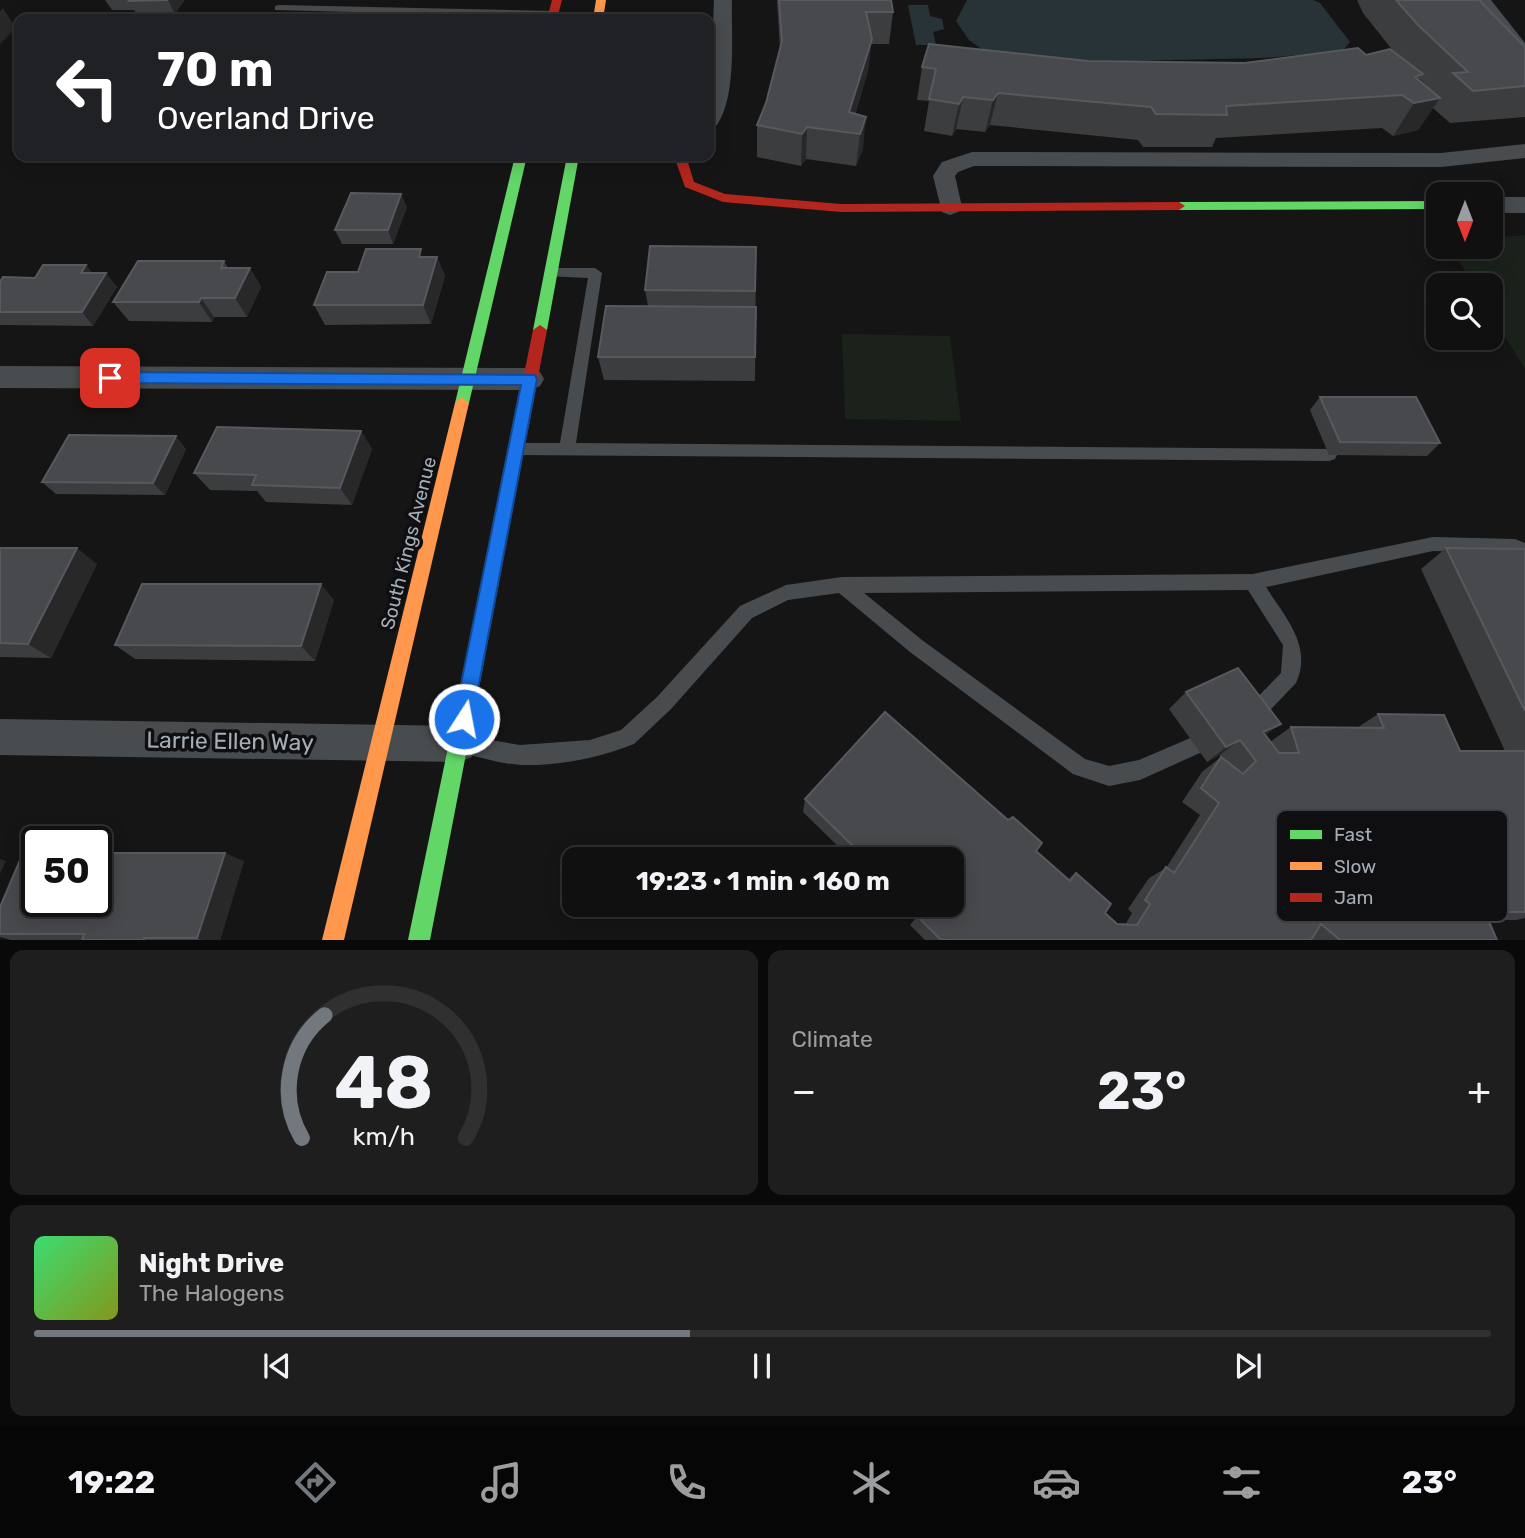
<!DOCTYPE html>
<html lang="en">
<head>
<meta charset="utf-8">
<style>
  body { margin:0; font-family:Rubik,sans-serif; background:#1e1e1e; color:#f1f3f6; height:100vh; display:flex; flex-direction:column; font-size:26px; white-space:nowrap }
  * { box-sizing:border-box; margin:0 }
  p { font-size:23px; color:#9c9d9f }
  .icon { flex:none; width:38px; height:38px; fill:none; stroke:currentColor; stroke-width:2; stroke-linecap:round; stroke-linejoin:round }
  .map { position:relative; height:940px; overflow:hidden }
  .drawer { display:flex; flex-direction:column; gap:10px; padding:10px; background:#090909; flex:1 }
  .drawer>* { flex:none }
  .guide { position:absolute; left:14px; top:14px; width:700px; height:147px; border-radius:14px; box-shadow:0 4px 18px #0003,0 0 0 2px #303030; background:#202124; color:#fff; overflow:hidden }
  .needle { width:46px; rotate:180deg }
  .controls { position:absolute; left:1426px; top:182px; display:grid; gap:14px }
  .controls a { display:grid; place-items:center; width:77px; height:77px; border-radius:14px; background:#101010; box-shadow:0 4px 18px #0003,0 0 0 2px #303030; font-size:35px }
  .speed { position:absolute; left:21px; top:826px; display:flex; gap:14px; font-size:35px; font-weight:700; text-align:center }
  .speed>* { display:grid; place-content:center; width:91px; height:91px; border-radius:50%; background:#101010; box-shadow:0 4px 18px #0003,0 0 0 2px #303030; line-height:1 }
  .speed .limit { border:4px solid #111; border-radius:10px; background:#fff; color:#111 }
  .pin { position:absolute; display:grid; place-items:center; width:60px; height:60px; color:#fff; margin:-30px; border-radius:14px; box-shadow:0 4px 10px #0006 }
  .me { position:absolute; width:77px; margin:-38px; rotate:11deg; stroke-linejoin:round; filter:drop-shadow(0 0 5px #0008) }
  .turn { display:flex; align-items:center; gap:24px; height:147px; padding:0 28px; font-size:32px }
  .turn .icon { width:91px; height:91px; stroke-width:2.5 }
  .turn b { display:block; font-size:49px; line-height:60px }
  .big { font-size:52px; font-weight:700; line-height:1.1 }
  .drawer .widget { flex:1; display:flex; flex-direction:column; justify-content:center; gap:10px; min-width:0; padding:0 24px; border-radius:14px; background:#1e1e1e }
  .drawer .dial { align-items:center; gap:0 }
  .dial svg { height:182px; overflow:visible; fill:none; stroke:#303030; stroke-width:7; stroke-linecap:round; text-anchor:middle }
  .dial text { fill:#f1f3f6; stroke:none }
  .song { display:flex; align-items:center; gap:21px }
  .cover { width:84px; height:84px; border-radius:10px; background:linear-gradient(135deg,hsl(140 70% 55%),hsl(70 70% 35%)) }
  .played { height:7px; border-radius:4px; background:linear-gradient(90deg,#73787e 45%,#303030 45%) }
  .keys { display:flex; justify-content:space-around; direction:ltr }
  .heat { display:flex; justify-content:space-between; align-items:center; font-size:38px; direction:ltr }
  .drawer .tiles { flex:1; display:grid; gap:10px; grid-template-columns:1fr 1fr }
  .widget:last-child { grid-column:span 2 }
  .trip { position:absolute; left:562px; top:847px; width:402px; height:70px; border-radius:14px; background:#101010; box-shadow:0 4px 18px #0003,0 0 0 2px #303030; font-weight:700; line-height:70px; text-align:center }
  .tabs { display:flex; height:112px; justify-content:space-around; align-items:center; background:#060606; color:#9c9d9f }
  .tabs .icon { width:49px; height:49px }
  .tabs .active { color:#73787e }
  .tabs b { font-size:32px; color:#f1f3f6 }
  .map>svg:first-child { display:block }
</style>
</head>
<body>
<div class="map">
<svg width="1525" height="940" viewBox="0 0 1525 940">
  <rect width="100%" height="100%" fill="#151515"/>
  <!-- green -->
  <path fill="#1b221b" d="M1525,235V369L1491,314V285H1474L1450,247H1491V238Z
    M842,334L950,336L961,421L845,419Z"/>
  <!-- water -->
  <path fill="#283337" d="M967,0H1313L1320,3L1350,42L1344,49L1321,53L1263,58L1124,61L1050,59L986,52L969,40L956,21Z
    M908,5H928L930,16L942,19L944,29L933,32L936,45H916Z"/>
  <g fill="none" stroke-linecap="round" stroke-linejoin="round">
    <!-- lane -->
    <path fill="#494c4e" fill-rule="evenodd" d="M279,5L553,11L558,14L553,17L275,10V6Z
      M551,268H595L602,273L576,443L1329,449L1335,451L1337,455L1335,459L1329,461L517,455L512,453L509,449L512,445L517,443H560L588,278L546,276L544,273Z
      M1433,537L1515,539L1525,543V558L1513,553L1433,551L1266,587C1285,617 1313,646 1296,683L1258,723L1251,726L1244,723L1242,717L1244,711L1281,673L1283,645L1248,590L864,593L922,640L1085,759L1109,766L1139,760L1195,736L1202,738L1205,745L1202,752L1140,780L1109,786L1073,774L910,652L839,593L788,600L752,618L671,709L634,744C598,758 560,766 521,765C501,764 480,757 461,753L454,751L451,744L454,737L461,735L520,745L590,740L621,730L657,697L740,606L786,585L842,577L1253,574Z"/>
    <!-- street -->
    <path fill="#494c4e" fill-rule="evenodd" d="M714,0H732C731,36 737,95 717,125L709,127Z
      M1472,0H1491L1525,43V60C1502,54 1484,18 1472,0Z
      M1525,144V158L1441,167L974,166L958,172L955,176L962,207L958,212L950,215L942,212L933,176L942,162L972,152L1441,153Z
      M1491,197H1525V213H1491Z
      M0,366L530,368L540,372L544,379L540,386L530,390L0,388Z
      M0,719L459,726L472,731L477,744L472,757L459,762L0,755Z"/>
    <!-- fast -->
    <path fill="#63d668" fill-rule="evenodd" d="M515,156H527L469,403L462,409L455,403Z
      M567,156H579L547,330L540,335L533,330Z
      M1438,201V209L1179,210L1173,206L1179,202Z
      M476,648L482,650L485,656L430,940H408L467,656L470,650Z"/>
    <!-- slow -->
    <path fill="#ff974d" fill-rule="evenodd" d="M596,0H606L603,19H593Z
      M462,397L469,403L344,940H322L455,403Z"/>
    <!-- jam -->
    <path fill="#b3261e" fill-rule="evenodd" d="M552,0H562L557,19H547Z
      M674,156H686L694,182L725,194L841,204L1179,202L1185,206L1179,210L841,212L723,202L685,187Z
      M540,325L547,330L485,656L482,662L476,664L470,662L467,656L533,330Z"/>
  </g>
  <!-- wall -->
  <path fill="#3c3d3f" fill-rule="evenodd" d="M105,0H184L175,14L137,15L134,10H112Z
    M777,0H891L893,12L889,44H871L868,71L855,114L863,149L856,166L806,159L801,166L757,157V125L766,103L780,49Z
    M1357,0H1479L1525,47V117L1450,123L1433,108L1418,130L1393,136L1382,128L1216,138L1212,147H1143L1138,140L990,125L985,132L956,129L952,136L924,131L929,101L917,100L922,67L1088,61L1245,63L1394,52L1363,13ZM1420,79L1435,94L1419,80Z
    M367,156H406L405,160L369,161Z
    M407,207L393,244H342L335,230Z
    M756,247L755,381L604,380L598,357L648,306L645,290Z
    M424,257H437L445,276L431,324L325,325L314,305L358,272Z
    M224,261L228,268H250L261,287L247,317H214L212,322L129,321L113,302Z
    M86,265L92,273H106L117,287L93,326L0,325V282L35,278Z
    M1320,397L1440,443L1427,456L1329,455L1310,410Z
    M361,431L372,449L352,505L266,502L257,491L210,490L194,473Z
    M186,449L165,495L56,494L42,482Z
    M0,548L97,564L51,658L0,657Z
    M1446,548L1525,549V918L1516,920H1489L1497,940H925L910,925L915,919L901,905H952V859H849L850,858L803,812L805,799L1036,851L1068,879L1076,873L1105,913L1117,924L1125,925L1132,913L1128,909L1149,878L1166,868L1200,815L1182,802L1202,772L1221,757L1223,759L1220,755L1207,762L1169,709L1186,692L1281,724L1265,735L1270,742L1291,727L1357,728L1378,714L1460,751H1505L1421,569Z
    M334,600L315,661L135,659L115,645Z
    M244,861L220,940H11L0,937V907Z"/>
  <!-- shaded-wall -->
  <path fill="#282829" d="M168,0H185L175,14Z
    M3,8L16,28L0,44V11Z
    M872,39L868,71L850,133L849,112Z
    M998,93L990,125L985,132L993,100Z
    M963,97L956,129L952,136L959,104Z
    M1440,98L1418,130L1393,136L1414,103Z
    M866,117L863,149L856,166L860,134Z
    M807,127L806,159L801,166L802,134Z
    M401,194L407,207L393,244L388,230Z
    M437,257L445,276L431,324L423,305Z
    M86,265L97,279L81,273Z
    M250,268L261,287L247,317L235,298Z
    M106,273L117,287L93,326L82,312Z
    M201,298L214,317L212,322L199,302Z
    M361,431L372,449L352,505L340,488Z
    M176,436L186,449L165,495L153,483Z
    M77,548L97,564L51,658L28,644Z
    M321,584L334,600L315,661L301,646Z
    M1281,724L1260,739L1243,747L1263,732Z
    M1240,740L1220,755L1207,762L1226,747Z
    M225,853L244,861L220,940H202L197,938Z
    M0,859L6,861L0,874Z"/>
  <!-- building -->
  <path fill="#47494c" stroke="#56595d" stroke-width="2" d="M130,0H168L129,1Z
    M779,0H891L893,12H866L872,39L849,112L866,117L860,134L807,127L802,134L757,125L766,103L782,41Z
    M1396,0H1479L1525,47V86L1473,91L1453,73L1468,72L1418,25Z
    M139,17H172L171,19H137Z
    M929,44L1088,61L1245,63L1358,48L1366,55L1390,49L1423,74L1415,77L1440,98L1414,103L1402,95L1226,106L1227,115L1156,114L1151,107L998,93L993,100L963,97L959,104L929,99L936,69L922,67Z
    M351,193L401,194L388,230H335Z
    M650,246L756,247L755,291L645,290Z
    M366,249H421L419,257H437L423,305H314L327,272H358Z
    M138,261H224L221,268H250L235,298H201L199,302H113Z
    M43,265H86L81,273H106L82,312H0V282L3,277L35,278Z
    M606,306L756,307L755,357H598Z
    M1320,397H1416L1440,443L1340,442Z
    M217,427L361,431L340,488L252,485L256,475L194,473Z
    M69,435L176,436L153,483L42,482Z
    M0,548H77L28,644L0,643Z
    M1446,548L1525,549V711Z
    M142,584H321L301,646L115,645Z
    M1238,668L1281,724L1263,732L1279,753H1299L1291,727L1384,728L1378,714L1444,715L1460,751H1525V912H1485L1497,940H1340L1321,924L1311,940H941L917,916L922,910L917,905H952V859H855L851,854L856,849L805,799L885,712L1008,820L1013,817L1042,843L1036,851L1070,881L1076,873L1111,904L1105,913L1117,924L1137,925L1150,904L1145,900L1166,867L1174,873L1219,803L1201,788L1221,757L1243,774L1256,761L1240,740L1226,747L1186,692Z
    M23,853H37V901H96V853H225L197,938H144V940H82L84,934H0V907Z"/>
  <!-- route -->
  <path fill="#1a73e8" stroke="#114b97" stroke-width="2" d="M110,372L535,375L537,379L471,726L464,729L457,726L454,719L521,385L110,383L103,378Z"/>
  <g text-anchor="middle" stroke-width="7" stroke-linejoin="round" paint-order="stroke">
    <!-- street labels -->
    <g font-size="19" fill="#a5aeb7" stroke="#0f0f11">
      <text transform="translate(408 543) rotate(-76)" y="7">South Kings Avenue</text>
    </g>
    <!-- near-street labels -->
    <g font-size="23" fill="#a5aeb7" stroke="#0f0f11">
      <text transform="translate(230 741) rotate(1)" y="8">Larrie Ellen Way</text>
    </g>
  </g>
  <!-- legend -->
  <rect x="1276" y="810" width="232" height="112" rx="10" fill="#0f0f11" stroke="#3c3f43" stroke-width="2"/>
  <rect x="1290" y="830" width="32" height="9" fill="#63d668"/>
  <rect x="1290" y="862" width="32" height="8" fill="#ff974d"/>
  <rect x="1290" y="893" width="32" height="9" fill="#b3261e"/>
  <g font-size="19" fill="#a5aeb7">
    <text x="1334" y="841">Fast</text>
    <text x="1334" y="873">Slow</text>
    <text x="1334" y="904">Jam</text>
  </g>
</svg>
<div class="controls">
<a><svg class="needle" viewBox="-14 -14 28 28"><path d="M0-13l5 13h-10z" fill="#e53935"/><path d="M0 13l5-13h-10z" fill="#9c9d9f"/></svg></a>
<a><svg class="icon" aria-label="search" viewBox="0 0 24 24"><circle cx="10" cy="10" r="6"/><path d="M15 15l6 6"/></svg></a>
</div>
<div class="speed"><div class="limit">50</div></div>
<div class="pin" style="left:110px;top:378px;background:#d93025"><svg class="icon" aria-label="arrive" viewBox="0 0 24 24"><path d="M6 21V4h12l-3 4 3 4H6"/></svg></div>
<svg class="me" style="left:464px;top:719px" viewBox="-20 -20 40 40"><circle r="17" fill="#1a73e8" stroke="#fff" stroke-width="3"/><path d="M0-11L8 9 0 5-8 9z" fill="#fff"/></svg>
<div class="trip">19:23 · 1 min · 160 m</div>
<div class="guide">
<div class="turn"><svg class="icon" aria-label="left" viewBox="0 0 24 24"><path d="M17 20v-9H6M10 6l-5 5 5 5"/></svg><div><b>70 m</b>Overland Drive</div></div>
</div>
</div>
<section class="drawer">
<div class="tiles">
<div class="widget dial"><svg viewBox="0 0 100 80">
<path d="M14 69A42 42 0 1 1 86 69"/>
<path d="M14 69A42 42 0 0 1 24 15" stroke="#73787e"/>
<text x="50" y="56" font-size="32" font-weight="700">48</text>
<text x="50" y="72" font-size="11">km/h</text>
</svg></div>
<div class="widget"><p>Climate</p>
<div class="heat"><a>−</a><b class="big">23°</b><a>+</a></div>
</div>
<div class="widget">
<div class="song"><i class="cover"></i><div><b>Night Drive</b><p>The Halogens</p></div></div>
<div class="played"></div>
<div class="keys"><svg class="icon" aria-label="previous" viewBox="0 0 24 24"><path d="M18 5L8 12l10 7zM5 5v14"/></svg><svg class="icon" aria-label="pause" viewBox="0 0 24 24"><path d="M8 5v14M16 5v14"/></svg><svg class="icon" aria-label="next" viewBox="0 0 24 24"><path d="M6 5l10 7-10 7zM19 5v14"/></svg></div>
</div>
</div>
</section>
<nav class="tabs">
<b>19:22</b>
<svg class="icon active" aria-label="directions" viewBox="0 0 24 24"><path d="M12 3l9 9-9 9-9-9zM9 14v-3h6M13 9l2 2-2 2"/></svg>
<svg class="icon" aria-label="music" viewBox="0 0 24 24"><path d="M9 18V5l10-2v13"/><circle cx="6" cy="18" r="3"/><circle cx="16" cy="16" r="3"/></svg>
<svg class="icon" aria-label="phone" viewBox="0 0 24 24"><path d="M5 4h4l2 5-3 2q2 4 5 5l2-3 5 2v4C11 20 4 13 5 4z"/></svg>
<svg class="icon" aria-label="climate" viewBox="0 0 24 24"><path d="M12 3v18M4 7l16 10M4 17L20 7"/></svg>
<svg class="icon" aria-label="car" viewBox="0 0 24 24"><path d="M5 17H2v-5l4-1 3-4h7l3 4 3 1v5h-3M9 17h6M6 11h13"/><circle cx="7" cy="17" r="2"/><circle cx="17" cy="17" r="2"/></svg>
<svg class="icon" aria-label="filters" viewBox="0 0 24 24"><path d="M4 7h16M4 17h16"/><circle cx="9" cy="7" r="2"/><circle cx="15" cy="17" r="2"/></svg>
<b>23°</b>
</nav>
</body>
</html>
